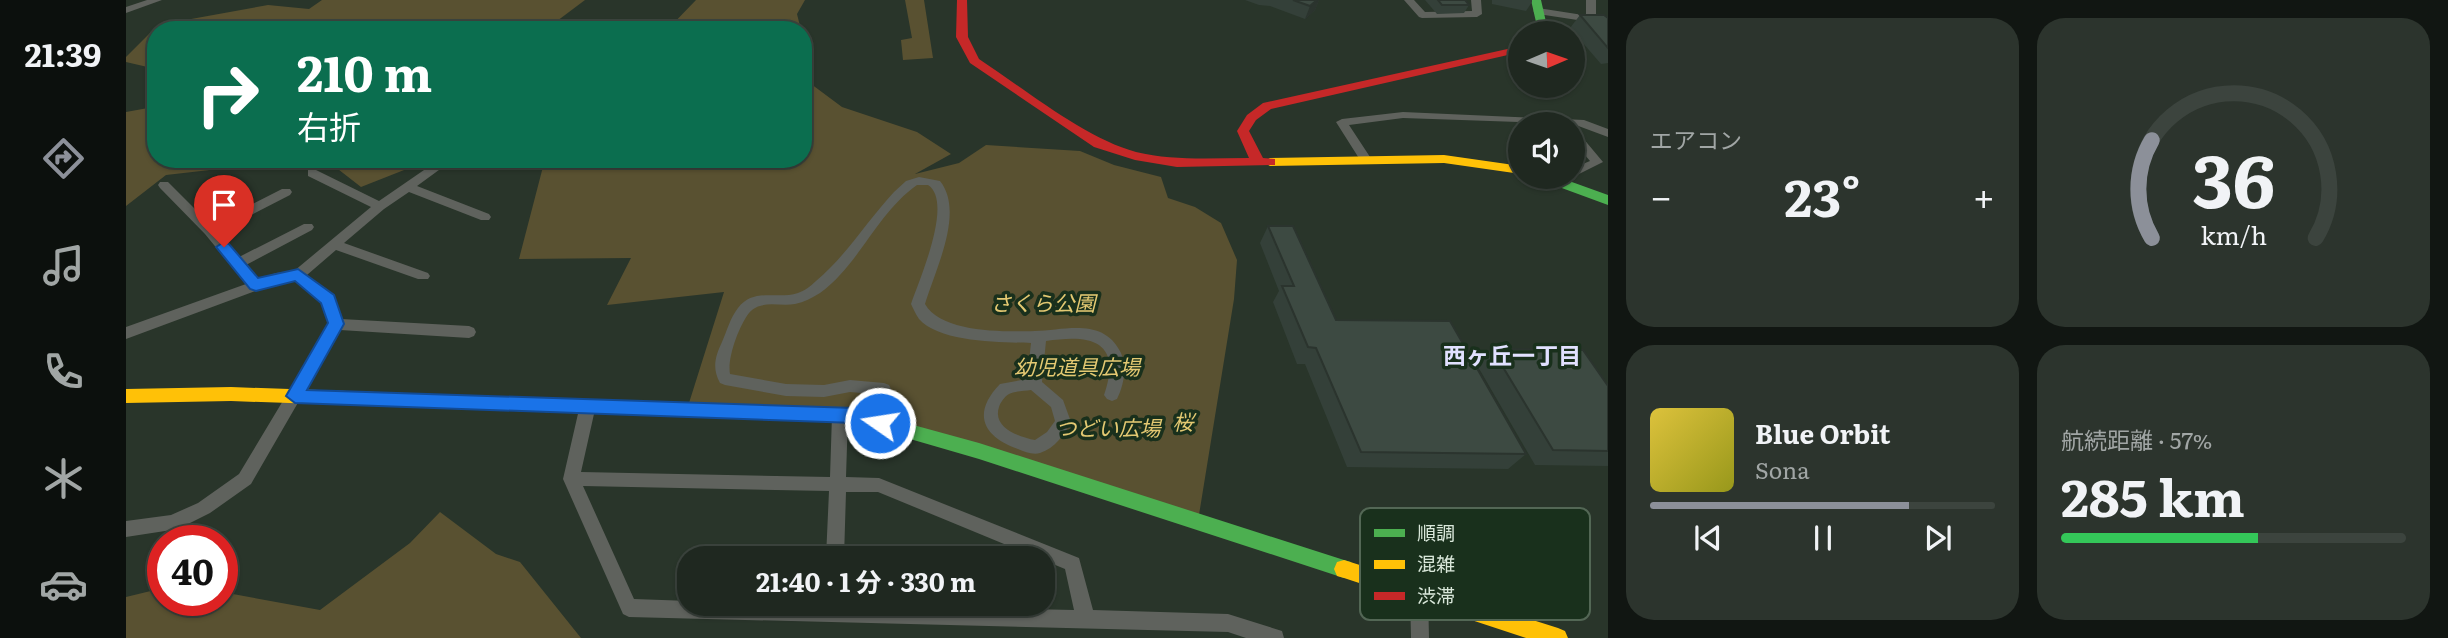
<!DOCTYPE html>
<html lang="ja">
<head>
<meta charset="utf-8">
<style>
  body { margin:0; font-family:Literata,"Noto Sans JP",serif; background:#2c342d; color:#f1f3f6; height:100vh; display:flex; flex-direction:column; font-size:26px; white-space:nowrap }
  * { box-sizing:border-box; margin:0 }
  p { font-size:23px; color:#a1a6a5 }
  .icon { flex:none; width:38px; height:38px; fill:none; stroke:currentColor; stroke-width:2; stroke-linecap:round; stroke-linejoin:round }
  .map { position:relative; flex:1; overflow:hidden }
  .drawer { display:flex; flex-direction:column; gap:18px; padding:18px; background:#111612; width:840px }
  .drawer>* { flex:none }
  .hud { position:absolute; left:21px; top:21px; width:665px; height:147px; border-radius:28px; box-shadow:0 2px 5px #0004,0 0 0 2px #3c443e; background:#0b6e4f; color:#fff; overflow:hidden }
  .needle { width:46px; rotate:88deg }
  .fabs { position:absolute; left:1382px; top:21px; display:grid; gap:14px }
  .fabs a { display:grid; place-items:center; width:77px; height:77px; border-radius:50%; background:#1f2820; box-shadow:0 2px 5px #0004,0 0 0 2px #3c443e; font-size:35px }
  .speed { position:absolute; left:21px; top:525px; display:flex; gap:14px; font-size:35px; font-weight:700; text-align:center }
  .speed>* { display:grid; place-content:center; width:91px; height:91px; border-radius:50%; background:#1f2820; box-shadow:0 2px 5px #0004,0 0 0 2px #3c443e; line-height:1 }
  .speed .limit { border:10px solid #d22; background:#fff; color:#111 }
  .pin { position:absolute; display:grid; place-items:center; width:60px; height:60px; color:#fff; margin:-72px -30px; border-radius:50% 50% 50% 0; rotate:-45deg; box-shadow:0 0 7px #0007 }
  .pin .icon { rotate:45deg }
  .me { position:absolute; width:77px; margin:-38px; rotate:283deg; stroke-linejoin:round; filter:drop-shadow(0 0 5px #0008) }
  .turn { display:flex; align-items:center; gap:24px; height:147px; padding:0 35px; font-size:32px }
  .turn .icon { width:91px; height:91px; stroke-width:2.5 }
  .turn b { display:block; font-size:49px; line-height:60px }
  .big { font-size:52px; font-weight:700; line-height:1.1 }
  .drawer .tile { flex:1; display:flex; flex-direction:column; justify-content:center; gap:10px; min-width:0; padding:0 24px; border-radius:28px; background:#2c342d }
  .drawer .dial { align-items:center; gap:0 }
  .dial svg { height:182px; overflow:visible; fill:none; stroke:#3c443e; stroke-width:7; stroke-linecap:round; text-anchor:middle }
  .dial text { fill:#f1f3f6; stroke:none }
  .song { display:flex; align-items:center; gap:21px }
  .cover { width:84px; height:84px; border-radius:10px; background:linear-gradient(135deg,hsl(50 70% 55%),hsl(60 70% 35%)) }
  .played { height:7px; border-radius:4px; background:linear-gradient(90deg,#8c9099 75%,#3c443e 75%) }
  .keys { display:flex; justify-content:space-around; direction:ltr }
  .heat { display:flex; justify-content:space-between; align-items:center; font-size:38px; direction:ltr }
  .charge { height:10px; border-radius:5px; background:linear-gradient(90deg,#34c759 57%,#3c443e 0) }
  .drawer .tiles { flex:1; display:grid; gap:18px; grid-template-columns:repeat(2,1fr) }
  .trip { position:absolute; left:551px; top:546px; width:378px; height:70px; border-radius:28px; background:#1f2820; box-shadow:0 2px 5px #0004,0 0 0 2px #3c443e; font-weight:700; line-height:70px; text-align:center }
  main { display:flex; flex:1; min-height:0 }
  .tab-bar { display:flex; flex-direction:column; width:126px; justify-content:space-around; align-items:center; background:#0c100d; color:#a1a6a5 }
  .tab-bar .icon { width:49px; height:49px }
  .tab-bar .on { color:#8c9099 }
  .tab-bar b { font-size:32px; color:#f1f3f6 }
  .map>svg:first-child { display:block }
</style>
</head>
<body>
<main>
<nav class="tab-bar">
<b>21:39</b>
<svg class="icon on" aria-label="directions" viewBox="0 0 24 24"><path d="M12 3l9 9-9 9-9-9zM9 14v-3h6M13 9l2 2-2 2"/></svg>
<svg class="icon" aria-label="music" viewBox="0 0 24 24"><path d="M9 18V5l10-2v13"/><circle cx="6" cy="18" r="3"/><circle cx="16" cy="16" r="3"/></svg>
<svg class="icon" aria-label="phone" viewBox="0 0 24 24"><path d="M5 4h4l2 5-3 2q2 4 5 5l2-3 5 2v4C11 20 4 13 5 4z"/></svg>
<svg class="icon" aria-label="climate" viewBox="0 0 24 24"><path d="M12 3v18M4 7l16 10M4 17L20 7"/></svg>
<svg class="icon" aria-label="car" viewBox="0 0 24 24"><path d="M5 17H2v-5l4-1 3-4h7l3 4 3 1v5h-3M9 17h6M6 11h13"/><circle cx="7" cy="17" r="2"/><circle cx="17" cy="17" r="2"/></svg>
</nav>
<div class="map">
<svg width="1482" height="638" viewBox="0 0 1482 638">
  <rect width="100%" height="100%" fill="#29352a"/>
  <!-- green -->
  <path fill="#595131" d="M196,0H459L419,30H30V69L0,62V57L32,25L142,5L183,9Z
    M570,0H679L671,14L675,30H541Z
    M779,0H798L807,58L777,60L775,40L786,38Z
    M677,78L716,107L791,132L825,154L789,174L833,163L860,145L954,151L988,165L1035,177L1042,198L1069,207L1095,223L1111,260L1108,299L1072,521L772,427L563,403L598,292L481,305L505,258L393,259L419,159H677Z
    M30,95V159H182L40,175L0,206V112L22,108Z
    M199,159H306L235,187Z
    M314,512L370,554L394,562L455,638H0V597L37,588V600H96V592L194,610L284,543Z"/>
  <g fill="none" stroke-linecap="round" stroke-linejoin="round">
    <!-- street -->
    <path fill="#5f625d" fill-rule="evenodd" d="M21,0H36L0,13V7Z
      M1278,0H1288L1299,12L1346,11L1345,0H1355L1356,14L1351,17L1296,18L1293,17Z
      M1460,0H1470V15L1458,21L1412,14L1407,11L1412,8L1457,15L1460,14Z
      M1277,112L1458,120L1482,129V137L1447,124L1277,118L1223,125L1246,160L1240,164L1236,163L1210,122L1216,119Z
      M1447,130L1451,131L1477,162L1447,177V168L1464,161L1447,141Z
      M314,159H328L291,186L363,214L365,217L363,220H355L283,192L258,209L218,243L302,273L304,276L302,279H292L210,250L181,275L207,296L215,319L343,326L348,328L350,332L348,336L343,338L214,330L125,484L84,513L52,529L0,537V521L45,515L72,503L113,474L203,324L196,303L169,280L151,283L0,339V327L120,284L79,234L34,188L32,185L34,182H42L85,225L156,189H164L166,192L164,195L92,232L113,257L178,224H186L188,227L186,230L120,265L132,279L150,273L168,271L245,207L182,176V170H190L253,201Z
      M793,177L814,181C839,212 809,270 799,304C815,333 879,332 909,331C939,330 978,317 995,353C1001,368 998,385 991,399L986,401L981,399L978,395C997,340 964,334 920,341L916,382L937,400L945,422C938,435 929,448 914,453C907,455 899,452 892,449C856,436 846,413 874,384L901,379L905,343C876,342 814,343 793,319C790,315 787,308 785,304C793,280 828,202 802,185H791C751,213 733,265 694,293C686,298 678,302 669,304C653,307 635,299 623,313C613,326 601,358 604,374L660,384L698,385L724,380L758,383L763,385L765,389L763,393L758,395L724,392L698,397L660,396L599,385L594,383C586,368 589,357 596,342C601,331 604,318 612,308C628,287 651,300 672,293C678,291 685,286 690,281C720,256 741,221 768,192L780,181ZM905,390L925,407L929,421L921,432L909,440C894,437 866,428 873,407C874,403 879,396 883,394C888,391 899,391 905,390Z
      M462,399L467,401L470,405L455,472L704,477L706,415L709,410L714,409L719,410L722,415L720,477L753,478L953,558L967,610L1102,614L1156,631L1158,638H1120L1102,632L503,617L497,614L437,479L454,405L457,401ZM457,486L703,491L700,558H718L720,492H752L939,569L948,610L694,604H564V601L508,599Z
      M1293,584L1299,587L1302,593L1303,638H1285L1284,593L1287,587Z"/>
    <!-- fast -->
    <path fill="#4caf50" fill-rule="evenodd" d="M1405,0H1415L1420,22L1418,33H1407L1410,22Z
      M1412,177H1432L1482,195V205L1414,180Z
      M558,403L729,409L853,443L1218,560L1225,562L1228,569L1225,576L1218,578L853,459L729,423L558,417L552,415L549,410L552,405Z"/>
    <!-- slow -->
    <path fill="#ffc107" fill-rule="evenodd" d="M1318,155L1395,166V174L1318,163L1144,166L1137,162L1144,158Z
      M105,387L558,403L564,405L567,410L564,415L558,417L105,401L0,403V389Z
      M1218,560L1432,628L1439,631L1442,638H1400L1218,578L1211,576L1208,569L1211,562Z"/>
    <!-- jam -->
    <path fill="#c62828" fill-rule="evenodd" d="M831,0H841L842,37L853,59C897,88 960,139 1010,152C1047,161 1086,158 1123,158L1111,131L1121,115L1137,103L1395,46V52L1145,109L1130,120L1123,131L1137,158L1149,159V165L1051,167L1009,160L968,147L844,63L830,37Z"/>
  </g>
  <!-- wall -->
  <path fill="#344039" d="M1119,0H1193L1189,10L1179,19L1144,6L1133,5Z
    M1299,0H1339L1343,5L1338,13L1311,14Z
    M1366,0H1406V2L1400,11L1366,4Z
    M1454,15L1482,18V63L1475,64L1444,28Z
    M1142,226L1210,320L1400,454L1382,469L1221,467L1179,364H1171L1147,302L1153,291L1134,243Z
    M1366,349L1482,386V466L1409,465L1351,365Z"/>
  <!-- shaded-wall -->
  <path fill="#2b342e" d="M1191,0H1193L1189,10L1179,19L1184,6Z"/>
  <!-- building -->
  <path fill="#3d4a42" stroke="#2b342e" stroke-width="2" d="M1167,0H1191L1184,6Z
    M1312,0H1339L1343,5H1316Z
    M1454,15H1478L1482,18V48Z
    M1142,226H1167L1210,320L1324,321L1400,454L1235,452L1190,348L1182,347L1156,286H1168Z
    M1366,349L1457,350L1482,386V451L1427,450Z"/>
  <!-- route -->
  <path fill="#1a73e8" stroke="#114b97" stroke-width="2" d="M98,242L103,244L132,278L172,269L208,295L218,324L181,390L729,408L760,418L763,423L754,431L729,423L169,403L160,396L202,323L195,303L169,281L130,291L124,289L90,247Z"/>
  <g text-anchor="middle" stroke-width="7" stroke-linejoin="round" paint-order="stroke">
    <!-- park labels -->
    <g font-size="21" font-style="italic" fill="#e4c972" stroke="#19301c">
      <text x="917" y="311">さくら公園</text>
      <text x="951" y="375">幼児道具広場</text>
      <text x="1057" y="430">桜</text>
      <text x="982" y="436">つどい広場</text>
    </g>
    <!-- neighbourhood labels -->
    <g font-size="23" font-weight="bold" fill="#e1e1ff" stroke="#19301c">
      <text x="1386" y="364">西ヶ丘一丁目</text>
    </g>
  </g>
  <!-- legend -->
  <rect x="1234" y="508" width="230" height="112" rx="10" fill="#19301c" stroke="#536755" stroke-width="2"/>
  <rect x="1248" y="529" width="31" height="8" fill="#4caf50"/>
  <rect x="1248" y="560" width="31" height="9" fill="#ffc107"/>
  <rect x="1248" y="592" width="31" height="8" fill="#c62828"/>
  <g font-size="19" fill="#d9e7da">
    <text x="1291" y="540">順調</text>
    <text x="1291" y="571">混雑</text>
    <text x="1291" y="603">渋滞</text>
  </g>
</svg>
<div class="fabs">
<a><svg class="needle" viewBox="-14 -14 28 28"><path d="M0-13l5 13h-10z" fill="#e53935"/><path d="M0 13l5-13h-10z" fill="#a1a6a5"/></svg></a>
<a><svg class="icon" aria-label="sound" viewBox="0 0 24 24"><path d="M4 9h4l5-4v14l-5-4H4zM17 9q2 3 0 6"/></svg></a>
</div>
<div class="speed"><div class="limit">40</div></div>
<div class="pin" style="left:98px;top:247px;background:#d93025"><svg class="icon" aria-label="arrive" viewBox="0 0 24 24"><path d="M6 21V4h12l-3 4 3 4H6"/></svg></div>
<svg class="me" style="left:754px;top:423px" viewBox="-20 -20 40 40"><circle r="17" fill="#1a73e8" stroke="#fff" stroke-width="3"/><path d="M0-11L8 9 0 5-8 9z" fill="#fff"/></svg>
<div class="trip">21:40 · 1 分 · 330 m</div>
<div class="hud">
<div class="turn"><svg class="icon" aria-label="right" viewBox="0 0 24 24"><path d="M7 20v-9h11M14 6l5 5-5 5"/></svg><div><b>210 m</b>右折</div></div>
</div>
</div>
<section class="drawer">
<div class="tiles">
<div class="tile"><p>エアコン</p>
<div class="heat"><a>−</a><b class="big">23°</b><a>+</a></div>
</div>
<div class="tile dial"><svg viewBox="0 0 100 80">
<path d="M14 69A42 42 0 1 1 86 69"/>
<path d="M14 69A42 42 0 0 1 14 26" stroke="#8c9099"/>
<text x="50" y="56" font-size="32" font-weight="700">36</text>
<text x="50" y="72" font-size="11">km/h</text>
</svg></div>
<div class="tile">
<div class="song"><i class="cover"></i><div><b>Blue Orbit</b><p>Sona</p></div></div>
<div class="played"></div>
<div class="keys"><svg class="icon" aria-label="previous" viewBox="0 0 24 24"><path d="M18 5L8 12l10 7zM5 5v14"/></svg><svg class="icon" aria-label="pause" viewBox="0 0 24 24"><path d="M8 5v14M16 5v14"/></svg><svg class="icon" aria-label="next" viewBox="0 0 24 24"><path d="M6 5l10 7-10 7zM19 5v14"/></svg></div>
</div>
<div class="tile"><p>航続距離 · 57%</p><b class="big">285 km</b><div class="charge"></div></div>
</div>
</section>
</main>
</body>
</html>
